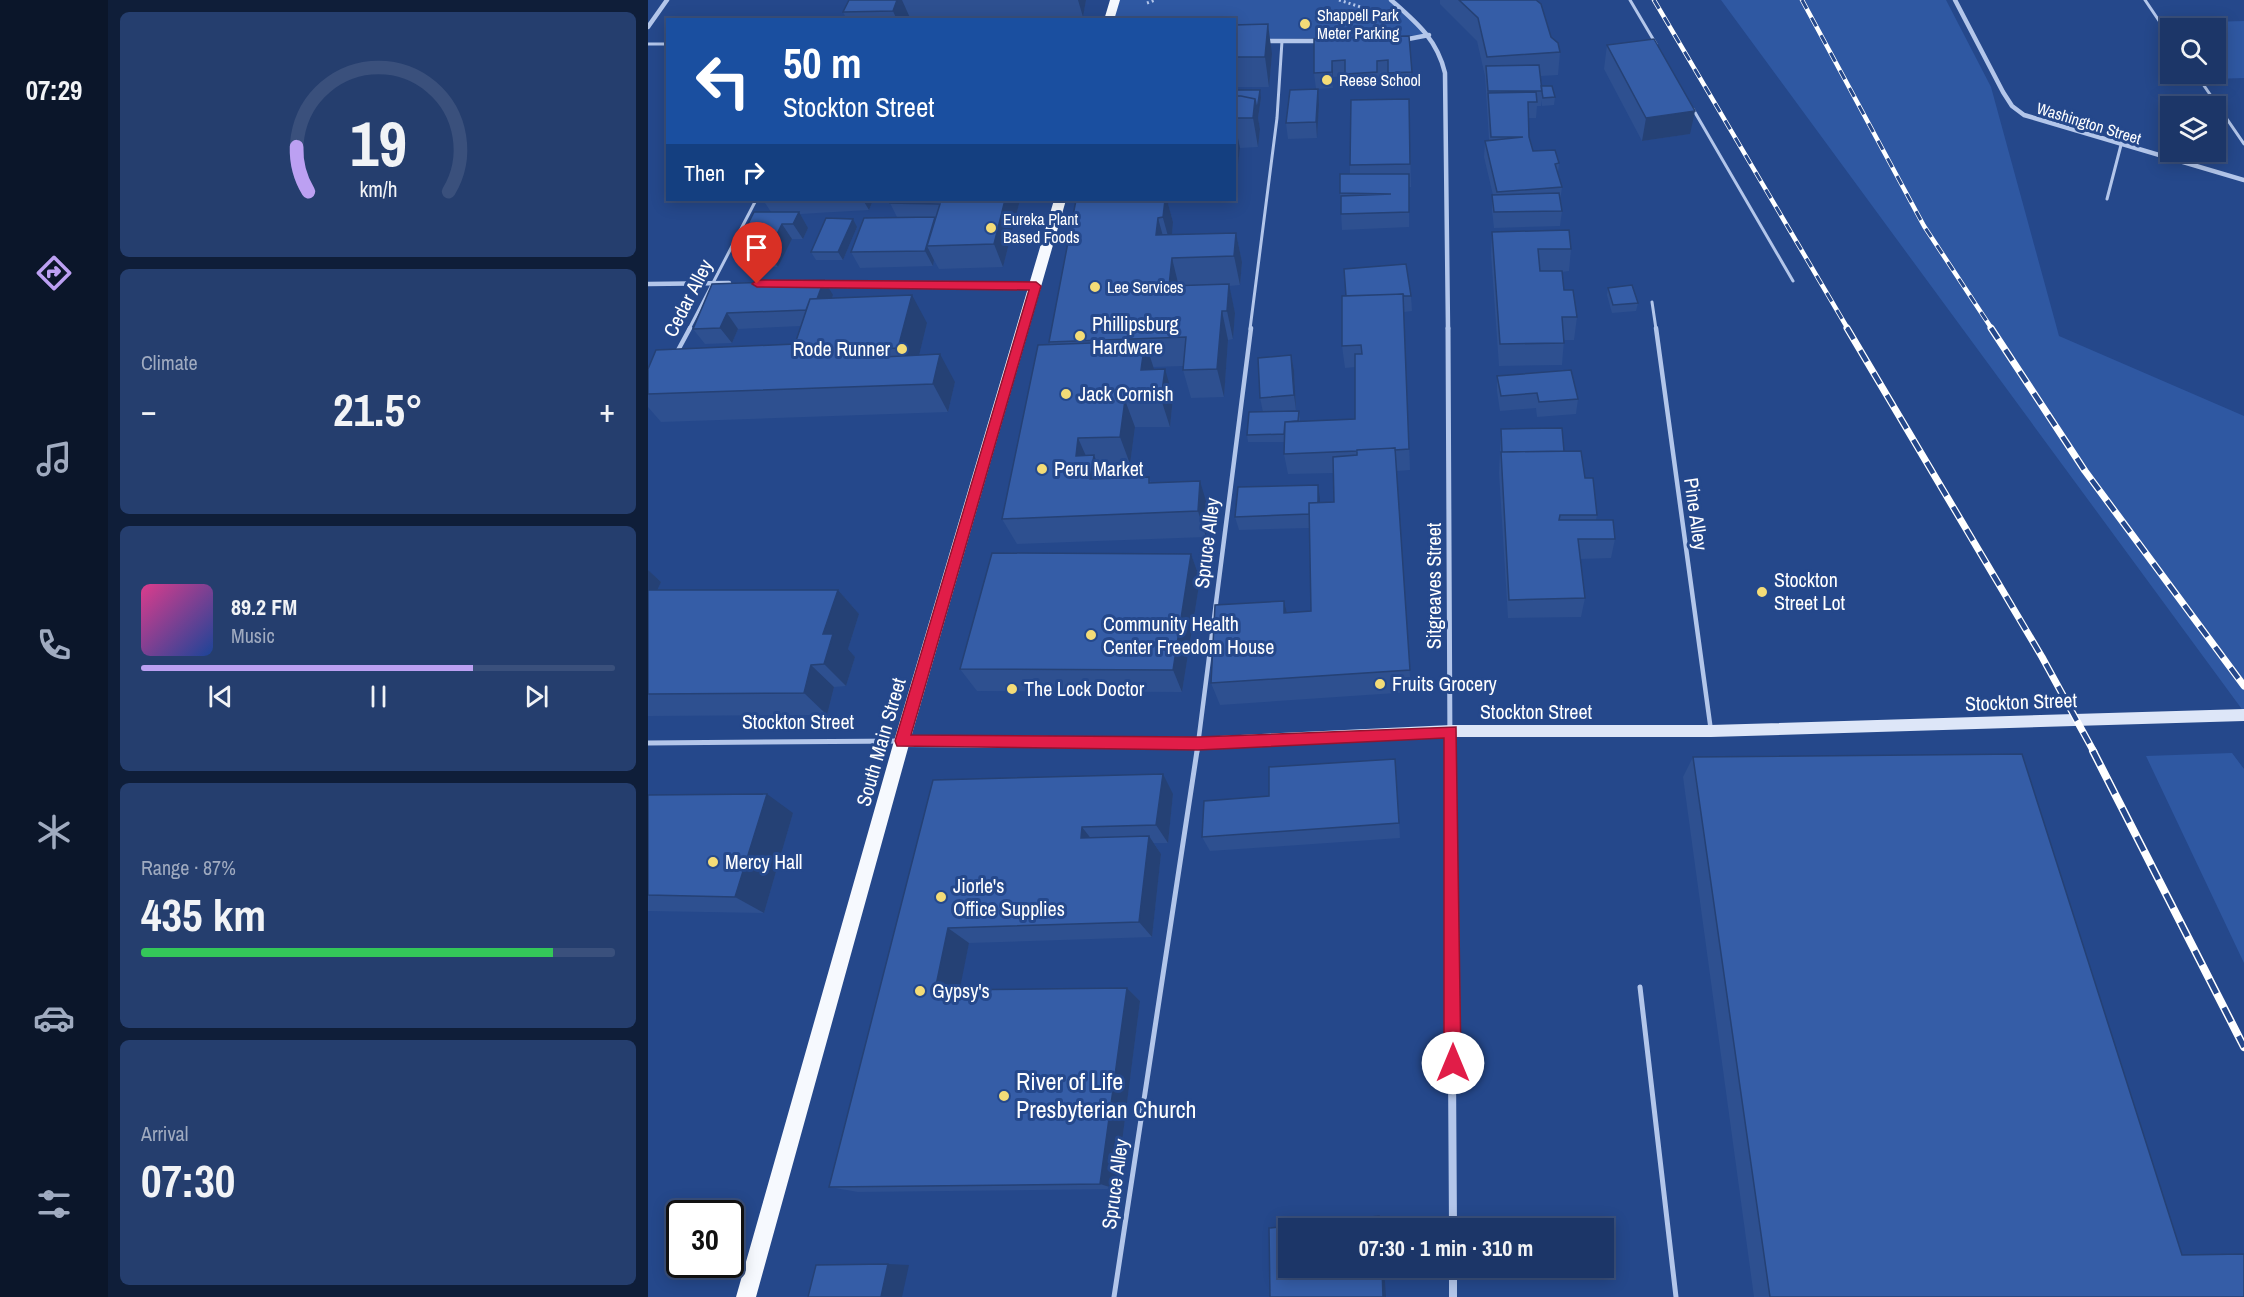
<!DOCTYPE html>
<html lang="en">
<head>
<meta charset="utf-8">
<style>
  body { margin:0; font-family:"Archivo Narrow",sans-serif; background:#253e6e; color:#f1f3f6; height:100vh; display:flex; flex-direction:column; font-size:22px; white-space:nowrap }
  * { box-sizing:border-box; margin:0 }
  p { font-size:20px; color:#a0abc0 }
  .icon { flex:none; width:33px; height:33px; fill:none; stroke:currentColor; stroke-width:2; stroke-linecap:round; stroke-linejoin:round }
  .map { position:relative; flex:1; overflow:hidden }
  .drawer { display:flex; flex-direction:column; gap:12px; padding:12px; background:#0f1e39; width:540px }
  .drawer>* { flex:none }
  .guide { position:absolute; left:18px; top:18px; width:570px; height:183px; border-radius:0px; box-shadow:0 3px 15px #0003,0 0 0 2px #3a507c; background:#1a4fa0; color:#fff; overflow:hidden }
  .buttons { position:absolute; left:1512px; top:18px; display:grid; gap:12px }
  .buttons a { display:grid; place-items:center; width:66px; height:66px; border-radius:0px; background:#1c3668; box-shadow:0 3px 15px #0003,0 0 0 2px #3a507c; font-size:30px }
  .speed { position:absolute; left:18px; top:1200px; display:flex; gap:12px; font-size:30px; font-weight:700; text-align:center }
  .speed>* { display:grid; place-content:center; width:78px; height:78px; border-radius:50%; background:#1c3668; box-shadow:0 3px 15px #0003,0 0 0 2px #3a507c; line-height:1 }
  .speed .limit { border:3px solid #111; border-radius:9px; background:#fff; color:#111 }
  .pin { position:absolute; display:grid; place-items:center; width:51px; height:51px; color:#fff; margin:-62px -26px; border-radius:50% 50% 50% 0; rotate:-45deg; box-shadow:0 0 6px #0007 }
  .pin .icon { rotate:45deg }
  .me { position:absolute; width:66px; margin:-33px; rotate:0deg; stroke-linejoin:round; filter:drop-shadow(0 0 4px #0008) }
  .turn { display:flex; align-items:center; gap:21px; height:126px; padding:0 18px; font-size:27px }
  .turn .icon { width:78px; height:78px; stroke-width:2.5 }
  .turn b { display:block; font-size:42px; line-height:51px }
  .then { display:flex; align-items:center; height:57px; padding:0 18px; background:#0003; gap:12px; font-size:22px }
  .big { font-size:45px; font-weight:700; line-height:1.1 }
  .drawer .tile { flex:1; display:flex; flex-direction:column; justify-content:center; gap:9px; min-width:0; padding:0 21px; border-radius:9px; background:#253e6e }
  .drawer .dial { align-items:center; gap:0 }
  .dial svg { height:156px; overflow:visible; fill:none; stroke:#3a507c; stroke-width:7; stroke-linecap:round; text-anchor:middle }
  .dial text { fill:#f1f3f6; stroke:none }
  .song { display:flex; align-items:center; gap:18px }
  .cover { width:72px; height:72px; border-radius:9px; background:linear-gradient(135deg,hsl(330 70% 55%),hsl(220 70% 35%)) }
  .played { height:6px; border-radius:3px; background:linear-gradient(90deg,#bca0f2 70%,#3a507c 70%) }
  .keys { display:flex; justify-content:space-around; direction:ltr }
  .heat { display:flex; justify-content:space-between; align-items:center; font-size:33px; direction:ltr }
  .charge { height:9px; border-radius:4px; background:linear-gradient(90deg,#34c759 87%,#3a507c 0) }
  .trip { position:absolute; left:630px; top:1218px; width:336px; height:60px; border-radius:0px; background:#1c3668; box-shadow:0 3px 15px #0003,0 0 0 2px #3a507c; font-weight:700; line-height:60px; text-align:center }
  main { display:flex; flex:1; min-height:0 }
  .menu { display:flex; flex-direction:column; width:108px; justify-content:space-around; align-items:center; background:#0b162a; color:#a0abc0 }
  .menu .icon { width:42px; height:42px }
  .menu .on { color:#bca0f2 }
  .menu b { font-size:27px; color:#f1f3f6 }
  .map>svg:first-child { display:block }
</style>
</head>
<body>
<main>
<nav class="menu">
<b>07:29</b>
<svg class="icon on" aria-label="directions" viewBox="0 0 24 24"><path d="M12 3l9 9-9 9-9-9zM9 14v-3h6M13 9l2 2-2 2"/></svg>
<svg class="icon" aria-label="music" viewBox="0 0 24 24"><path d="M9 18V5l10-2v13"/><circle cx="6" cy="18" r="3"/><circle cx="16" cy="16" r="3"/></svg>
<svg class="icon" aria-label="phone" viewBox="0 0 24 24"><path d="M5 4h4l2 5-3 2q2 4 5 5l2-3 5 2v4C11 20 4 13 5 4z"/></svg>
<svg class="icon" aria-label="climate" viewBox="0 0 24 24"><path d="M12 3v18M4 7l16 10M4 17L20 7"/></svg>
<svg class="icon" aria-label="car" viewBox="0 0 24 24"><path d="M5 17H2v-5l4-1 3-4h7l3 4 3 1v5h-3M9 17h6M6 11h13"/><circle cx="7" cy="17" r="2"/><circle cx="17" cy="17" r="2"/></svg>
<svg class="icon" aria-label="filters" viewBox="0 0 24 24"><path d="M4 7h16M4 17h16"/><circle cx="9" cy="7" r="2"/><circle cx="15" cy="17" r="2"/></svg>
</nav>
<section class="drawer">
<div class="tile dial"><svg viewBox="0 0 100 80">
<path d="M14 69A42 42 0 1 1 86 69"/>
<path d="M14 69A42 42 0 0 1 8 46" stroke="#bca0f2"/>
<text x="50" y="56" font-size="32" font-weight="700">19</text>
<text x="50" y="72" font-size="11">km/h</text>
</svg></div>
<div class="tile"><p>Climate</p>
<div class="heat"><a>−</a><b class="big">21.5°</b><a>+</a></div>
</div>
<div class="tile">
<div class="song"><i class="cover"></i><div><b>89.2 FM</b><p>Music</p></div></div>
<div class="played"></div>
<div class="keys"><svg class="icon" aria-label="previous" viewBox="0 0 24 24"><path d="M18 5L8 12l10 7zM5 5v14"/></svg><svg class="icon" aria-label="pause" viewBox="0 0 24 24"><path d="M8 5v14M16 5v14"/></svg><svg class="icon" aria-label="next" viewBox="0 0 24 24"><path d="M6 5l10 7-10 7zM19 5v14"/></svg></div>
</div>
<div class="tile"><p>Range · 87%</p><b class="big">435 km</b><div class="charge"></div></div>
<div class="tile"><p>Arrival</p><b class="big">07:30</b></div>
</section>
<div class="map">
<svg width="1596" height="1297" viewBox="0 0 1596 1297">
  <rect width="100%" height="100%" fill="#25488b"/>
  <!-- green -->
  <path fill="#2f58a2" d="M466,0H742L781,35L587,40L586,20H461Z
    M1073,0H1298L1343,87L1411,336L1596,416V712Z
    M1596,21V78L1565,79L1561,74H1568V28H1531L1528,23Z
    M1584,753L1596,769V963L1498,756Z"/>
  <g fill="none" stroke-linecap="round" stroke-linejoin="round">
    <!-- path -->
    <path stroke="#b3c6ea" stroke-width="3" stroke-dasharray="2 3" stroke-linecap="butt" d="M691,0L722,10
      M499,3L507,0"/>
    <!-- lane-far2 -->
    <path stroke="#b3c6ea" stroke-width="3" d="M982,0L1008,44
      M1497,0L1522,37
      M0,44H20
      M1548,74L1596,144
      M1045,109L1145,281
      M1459,199L1473,145
      M1004,302L1008,329
      M41,329L108,200
      M602,329L629,118L634,41"/>
    <!-- lane-far1 -->
    <path stroke="#b3c6ea" stroke-width="4.5" d="M1008,328L1063,731
      M28,354L42,328
      M549,752L603,328"/>
    <!-- lane -->
    <path stroke="#b3c6ea" stroke-width="5" d="M992,987L1028,1297
      M466,1297L549,751"/>
    <!-- street-far2 -->
    <path stroke="#b3c6ea" stroke-width="4.5" d="M743,0C768,22 789,39 797,73L800,329
      M1307,0L1355,92L1364,106L1376,115L1596,180
      M0,27L19,0
      M755,40L781,35
      M614,41H673
      M0,284L81,283
      M172,284L387,286"/>
    <!-- street-far1 -->
    <path stroke="#b3c6ea" stroke-width="5" d="M800,328L802,752
      M0,743L254,741"/>
    <!-- street -->
    <path stroke="#b3c6ea" stroke-width="8" d="M802,751L805,1228
      M805,1268V1297"/>
    <!-- secondary -->
    <path fill="#dde6f8" fill-rule="evenodd" d="M1596,709V721L1063,737H803L550,749L254,747L250,745L248,741L250,737L254,735L550,737L803,725H1063Z"/>
    <!-- primary -->
    <path fill="#f6f9fe" fill-rule="evenodd" d="M462,0H472L466,20H456Z
      M406,200H418L262,741L108,1297H88L246,741Z"/>
    <!-- rail-far2 casing -->
    <g stroke="#fff" stroke-width="4.5">
      <path id="rail-far2" d="M1006,0L1200,329
        M1154,0L1276,226L1344,329"/>
    </g>
    <!-- rail-far1 casing -->
    <g stroke="#fff" stroke-width="7">
      <path id="rail-far1" d="M1199,328L1394,657L1446,752
        M1343,328L1437,471L1596,686"/>
    </g>
    <!-- rail casing -->
    <g stroke="#fff" stroke-width="8">
      <path id="rail" d="M1445,751L1596,1047"/>
    </g>
    <!-- rail-far2 -->
    <use href="#rail-far2" stroke="#25488b" stroke-width="3" stroke-dasharray="10" stroke-linecap="butt"/>
    <!-- rail-far1 -->
    <use href="#rail-far1" stroke="#25488b" stroke-width="4.5" stroke-dasharray="13" stroke-linecap="butt"/>
    <!-- rail -->
    <use href="#rail" stroke="#25488b" stroke-width="5" stroke-dasharray="16" stroke-linecap="butt"/>
  </g>
  <!-- wall -->
  <path fill="#2e5090" d="M201,0H438L435,17L370,20H199L195,12Z
    M792,0H888L903,37L912,52L910,75L892,76L893,86L907,97L906,105L894,106L893,100V106H889L888,118H881V137L885,151L911,163L910,172L914,187L912,202L914,211L912,226L846,228L844,210V195H845L836,157L837,141L841,140L837,76L829,41L792,4Z
    M586,25L624,54L621,87H586Z
    M761,36L764,88L741,89V76L730,77V88L698,89L697,76L685,77V88L668,89L666,73V39Z
    M959,45L1042,134L994,141L956,69Z
    M587,90L613,98L610,118L612,129L610,147L592,148L590,164H586Z
    M761,99L763,187H761V227L694,230L692,193L702,174V165Z
    M671,105L669,138L640,139L638,123Z
    M115,200H225L221,210L152,214L160,228L155,239H144L130,267H96L86,252L123,212Z
    M372,200L355,267L291,269L286,260L285,266L212,268L203,252L249,217L242,203Z
    M519,200L525,222L524,235L588,233L594,262L592,285L581,286L587,313L585,339L580,340L576,397L543,398L535,370V366L505,367L525,397L522,427H487L482,464L450,465L455,478L501,477L503,483L560,508L558,537L369,544L354,519L402,344L401,342Z
    M209,227L195,260H168L163,252Z
    M844,232L923,249L921,271L914,272L916,290L929,317L926,340H916L914,365L851,366L843,254Z
    M64,284L185,295L184,298L279,323L271,355L307,382L300,412L13,422L0,407V369L147,344L153,326L90,329L84,343L57,344L45,329Z
    M960,288L990,303L988,311L964,313L959,295Z
    M694,296H763L764,311L756,312L762,470L749,471L763,692L572,705L563,683L636,601L639,613L663,611L661,528L591,530L587,517L672,499V503L686,502V473L640,474L636,454V442H600L599,435L615,412L612,398L643,355L646,370L648,410L625,412L651,411L652,421L707,419V367L697,368L694,346Z
    M849,376L930,399L928,414L889,417L888,408L852,411L849,391Z
    M853,429L916,451L937,478L949,515L948,520L967,539L963,558L932,559L937,598L933,617L860,618L851,473Z
    M543,554L552,579L534,692L329,691L312,669Z
    M0,570L13,582L9,590H190L211,614L200,649L207,657L198,686L186,687L179,715L0,716Z
    M1045,757L1534,1255L1596,1297H1106L1035,777Z
    M748,775L752,838L562,851L554,837L621,796Z
    M285,780L525,794L520,843H506L513,854L504,937L321,943L311,990L479,988L492,1001L468,1189L210,1192L181,1187Z
    M0,795L145,813L116,913L0,911Z"/>
  <!-- shaded-wall -->
  <path fill="#254175" d="M249,0H254L263,20H249L245,11Z
    M430,0H438L435,17Z
    M620,24L624,54L621,87L617,57Z
    M684,61L685,77V88L684,72Z
    M670,89L671,105L669,138L668,122Z
    M612,90L613,98L610,118L612,129L610,147L605,118L607,99Z
    M1047,111L1042,134L994,141L998,118Z
    M586,119L592,148L590,164L586,144Z
    M215,200H225L221,210Z
    M357,200H372L355,267L346,244Z
    M510,200H519L525,222L523,247Z
    M151,212L160,228L155,239L145,224Z
    M287,217L279,246L286,260L285,266L277,251Z
    M510,218L518,247L508,235Z
    M205,219L209,227L195,260L190,252Z
    M134,224L144,239L130,267L120,252Z
    M588,233L594,262L592,285L586,256Z
    M524,258L531,287L521,286Z
    M176,280L185,295L175,325L165,310Z
    M581,284L587,313L585,339L579,311Z
    M264,295L279,323L266,376L250,348Z
    M574,311L580,340L576,397L569,369Z
    M79,313L90,329L84,343L72,328Z
    M497,341L506,369L493,370Z
    M218,349L235,378L216,358Z
    M292,354L307,382L300,412L285,384Z
    M643,355L646,370L648,410L646,395Z
    M517,369L525,397L522,427L513,399Z
    M477,400L487,427L482,464L472,437Z
    M430,438L442,465L428,456Z
    M446,455L457,482L442,479Z
    M552,481L560,508L558,537L550,511Z
    M670,485L672,499V528L669,514Z
    M543,554L552,579L534,692L525,670Z
    M0,570L13,582L0,610Z
    M190,590L211,614L200,649L207,657L198,686L176,664L175,634Z
    M636,601L642,625L636,613Z
    M163,665L186,687L179,715L156,693Z
    M515,774L525,794L520,843L508,825Z
    M119,794L145,813L116,913L87,897Z
    M434,827L448,845L433,838Z
    M501,836L513,854L504,937L491,922Z
    M300,928L321,943L309,1003L287,990Z
    M479,988L492,1001L468,1189L452,1184Z
    M731,1216L733,1219L734,1228H732Z
    M240,1264L261,1265L254,1297H233Z
    M734,1268H736L738,1297H735Z"/>
  <!-- building -->
  <path fill="#355da7" stroke="#254175" stroke-width="1.5" d="M201,0H249L245,11L195,12Z
    M811,0H888L893,4L903,37L910,43L912,52L839,57L830,18Z
    M555,18H572V20H554Z
    M620,24L617,57H586V25Z
    M761,36L764,72L740,73V60L729,61V72L697,74V60L684,61V72L666,73V39Z
    M1006,39L1047,111L998,118L959,45Z
    M891,65L894,91H840L838,66Z
    M893,86H904L907,97L895,98Z
    M670,89L668,122L638,123L642,90Z
    M587,90H612L609,110L607,99L593,96H586Z
    M888,92L889,102H880L881,137L885,151L907,150L911,163L907,164L914,187L849,192L837,141L875,137H843L840,93Z
    M586,96H593L607,99L605,118H586Z
    M761,99L762,164L702,165L703,100Z
    M692,174H761V212L693,214V196L743,194L692,193Z
    M911,193L914,211L846,212L844,195Z
    M243,200H357L346,244L279,246L292,204L242,203Z
    M428,200H517L515,217L510,218L508,235L588,233L586,256L524,258L521,286L581,284L579,311H574L569,369L535,370L538,337L401,342Z
    M106,212H151L145,224H134L120,252H86Z
    M287,217L277,251L203,252L216,218Z
    M178,218L205,219L190,252H163Z
    M921,230L923,249H890L892,271H914L916,290H925L929,317H914L916,343L852,344L844,232Z
    M758,264L763,296H756L755,294L698,296L696,269Z
    M176,280L169,299H162L158,310L79,313L72,328L45,329L64,284Z
    M984,285L990,303L965,305L960,288Z
    M755,294L761,449L747,450V448L709,450V451L636,454L637,422L707,419V354H714L713,345L694,346V296Z
    M264,295L250,348L218,349L216,358L292,354L285,384L0,394V369L8,350L147,344L162,299Z
    M497,341L493,370L517,369L513,399L477,400L472,437L430,438L428,456L446,455L442,479L501,477V483L552,481L550,511L354,519L390,345Z
    M643,355L646,395L612,398L610,358Z
    M923,370L930,399L891,402L889,393L853,396L849,376Z
    M651,411L650,421L637,422L636,434L599,435L601,412Z
    M914,428L916,451L854,452L853,429Z
    M747,448L762,670L563,683L567,605L636,601V613L663,611L661,503L686,502L685,457L709,455V450Z
    M933,451L937,478H945L949,515H912L911,520H965L967,539H930L937,598L861,600L853,452Z
    M670,485V503H661V514L587,517L590,487Z
    M344,553L543,554L525,670L312,669Z
    M0,590H190L175,634H185L176,664L163,665L156,693L0,694Z
    M1374,754L1534,1255L1596,1254V1297H1122L1045,757Z
    M747,759L751,823L554,837L556,801L621,796V767Z
    M515,774L508,825L434,827L433,838L501,836L491,922L300,928L287,990L479,988L452,1184L181,1187L285,780Z
    M119,794L87,897L0,895V795Z
    M731,1216L732,1228H640V1268H734L735,1297H622L621,1228Z
    M240,1264L233,1297H160L168,1265Z"/>
  <!-- route -->
  <path fill="#e11d48" stroke="#92132f" stroke-width="1.5" d="M109,280L388,282L393,286L263,735L550,737L808,727L813,1063L811,1069L805,1071L799,1069L796,1063V738L550,750L249,746L247,741L381,290L109,287L104,284Z"/>
  <!-- markers -->
  <g fill="#f4dc77" stroke="#25488b" stroke-width="2">
    <circle cx="657" cy="24" r="6"/>
    <circle cx="679" cy="80" r="6"/>
    <circle cx="343" cy="228" r="6"/>
    <circle cx="447" cy="287" r="6"/>
    <circle cx="432" cy="336" r="6"/>
    <circle cx="254" cy="349" r="6"/>
    <circle cx="418" cy="394" r="6"/>
    <circle cx="394" cy="469" r="6"/>
    <circle cx="1114" cy="592" r="6"/>
    <circle cx="443" cy="635" r="6"/>
    <circle cx="732" cy="684" r="6"/>
    <circle cx="364" cy="689" r="6"/>
    <circle cx="65" cy="862" r="6"/>
    <circle cx="293" cy="897" r="6"/>
    <circle cx="272" cy="991" r="6"/>
    <circle cx="356" cy="1096" r="6"/>
  </g>
  <g text-anchor="middle" stroke-width="6" stroke-linejoin="round" paint-order="stroke">
    <!-- far-poi labels -->
    <g font-size="16" fill="#fff" stroke="#25488b" text-anchor="start">
      <text x="669" y="21">Shappell Park<tspan x="669" dy="18">Meter Parking</tspan></text>
      <text x="691" y="86">Reese School</text>
      <text x="355" y="225">Eureka Plant<tspan x="355" dy="18">Based Foods</tspan></text>
      <text x="459" y="293">Lee Services</text>
    </g>
    <!-- far-street labels -->
    <g font-size="16" fill="#fff" stroke="#25488b">
      <text transform="translate(1441 123) rotate(17)" y="6">Washington Street</text>
    </g>
    <!-- street labels -->
    <g font-size="20" fill="#fff" stroke="#25488b">
      <text transform="translate(40 298) rotate(-63)" y="7">Cedar Alley</text>
      <text transform="translate(1048 514) rotate(82)" y="7">Pine Alley</text>
      <text transform="translate(559 543) rotate(-83)" y="7">Spruce Alley</text>
      <text transform="translate(786 586) rotate(-90)" y="7">Sitgreaves Street</text>
      <text transform="translate(1373 702) rotate(-2)" y="7">Stockton Street</text>
      <text x="888" y="719">Stockton Street</text>
      <text x="150" y="729">Stockton Street</text>
      <text transform="translate(233 742) rotate(-74)" y="7">South Main Street</text>
      <text transform="translate(467 1184) rotate(-82)" y="7">Spruce Alley</text>
    </g>
    <!-- poi labels -->
    <g font-size="20" fill="#fff" stroke="#25488b" text-anchor="start">
      <text x="444" y="331">Phillipsburg<tspan x="444" dy="23">Hardware</tspan></text>
      <text x="242" y="356" text-anchor="end">Rode Runner</text>
      <text x="430" y="401">Jack Cornish</text>
      <text x="406" y="476">Peru Market</text>
      <text x="1126" y="587">Stockton<tspan x="1126" dy="23">Street Lot</tspan></text>
      <text x="455" y="631">Community Health<tspan x="455" dy="23">Center Freedom House</tspan></text>
      <text x="744" y="691">Fruits Grocery</text>
      <text x="376" y="696">The Lock Doctor</text>
      <text x="77" y="869">Mercy Hall</text>
      <text x="305" y="893">Jiorle's<tspan x="305" dy="23">Office Supplies</tspan></text>
      <text x="284" y="998">Gypsy's</text>
    </g>
    <!-- near-poi labels -->
    <g font-size="24" fill="#fff" stroke="#25488b" text-anchor="start">
      <text x="368" y="1090">River of Life<tspan x="368" dy="28">Presbyterian Church</tspan></text>
    </g>
  </g>
</svg>
<div class="buttons">
<a><svg class="icon" aria-label="search" viewBox="0 0 24 24"><circle cx="10" cy="10" r="6"/><path d="M15 15l6 6"/></svg></a>
<a><svg class="icon" aria-label="layers" viewBox="0 0 24 24"><path d="M12 4l9 5-9 5-9-5zM3 14l9 5 9-5"/></svg></a>
</div>
<div class="speed"><div class="limit">30</div></div>
<div class="pin" style="left:109px;top:284px;background:#d93025"><svg class="icon" aria-label="arrive" viewBox="0 0 24 24"><path d="M6 21V4h12l-3 4 3 4H6"/></svg></div>
<svg class="me" style="left:805px;top:1063px" viewBox="-20 -20 40 40"><circle r="19" fill="#fff"/><path d="M0-13L10 11 0 6-10 11z" fill="#e11d48"/></svg>
<div class="trip">07:30 · 1 min · 310 m</div>
<div class="guide">
<div class="turn"><svg class="icon" aria-label="left" viewBox="0 0 24 24"><path d="M17 20v-9H6M10 6l-5 5 5 5"/></svg><div><b>50 m</b>Stockton Street</div></div>
<div class="then">Then<svg class="icon" aria-label="right" viewBox="0 0 24 24"><path d="M7 20v-9h11M14 6l5 5-5 5"/></svg></div>
</div>
</div>
</main>
</body>
</html>
